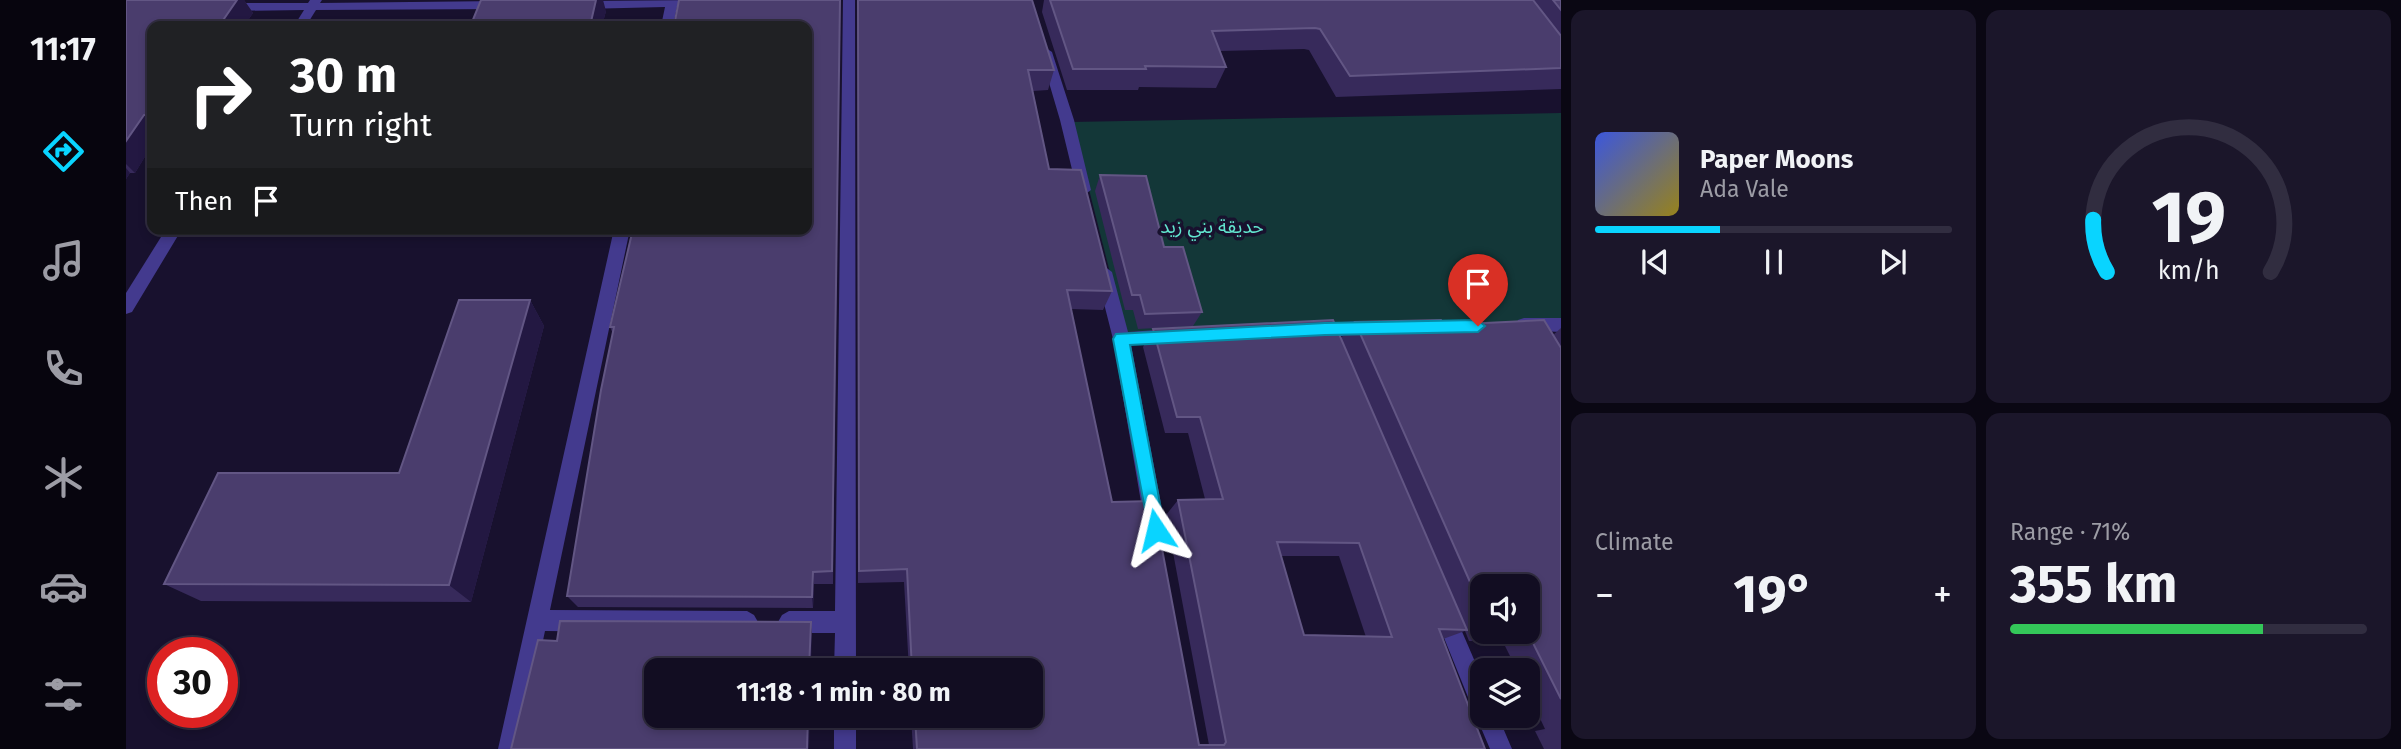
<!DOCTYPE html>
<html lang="en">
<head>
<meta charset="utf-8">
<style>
  body { margin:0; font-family:"Fira Sans","Noto Sans Arabic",sans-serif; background:#1b162a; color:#f1f3f6; height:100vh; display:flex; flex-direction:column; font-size:26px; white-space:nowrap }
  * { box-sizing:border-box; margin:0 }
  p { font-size:23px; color:#9c9ca5 }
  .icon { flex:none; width:38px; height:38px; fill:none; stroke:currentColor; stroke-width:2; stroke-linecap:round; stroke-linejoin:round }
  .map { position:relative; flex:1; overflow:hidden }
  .drawer { display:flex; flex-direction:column; gap:10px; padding:10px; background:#0a0713; width:840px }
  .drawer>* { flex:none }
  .top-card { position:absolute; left:21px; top:21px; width:665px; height:214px; border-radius:14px; box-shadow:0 4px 10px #0003,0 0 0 2px #312d40; background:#202124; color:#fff; overflow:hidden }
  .tools { position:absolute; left:1344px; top:574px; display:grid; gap:14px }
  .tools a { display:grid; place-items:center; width:70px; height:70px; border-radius:14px; background:#120d22; box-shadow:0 4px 10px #0003,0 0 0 2px #312d40; font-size:35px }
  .speed { position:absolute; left:21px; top:637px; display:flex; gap:14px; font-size:35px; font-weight:700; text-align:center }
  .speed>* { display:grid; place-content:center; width:91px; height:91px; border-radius:50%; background:#120d22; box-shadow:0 4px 10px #0003,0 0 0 2px #312d40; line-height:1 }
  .speed .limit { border:10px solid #d22; background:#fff; color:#111 }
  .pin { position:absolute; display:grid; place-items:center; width:60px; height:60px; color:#fff; margin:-72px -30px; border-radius:50% 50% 50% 0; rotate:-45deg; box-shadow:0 0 7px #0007 }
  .pin .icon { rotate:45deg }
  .me { position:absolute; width:77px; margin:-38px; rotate:350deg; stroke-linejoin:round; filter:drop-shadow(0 0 5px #0008) }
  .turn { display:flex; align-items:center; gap:24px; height:147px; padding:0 28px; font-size:32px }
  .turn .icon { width:91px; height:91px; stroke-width:2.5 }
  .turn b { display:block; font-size:49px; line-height:60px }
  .then { display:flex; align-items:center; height:66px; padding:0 28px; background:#0003; gap:14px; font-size:26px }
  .big { font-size:52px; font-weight:700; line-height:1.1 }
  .drawer .tile { flex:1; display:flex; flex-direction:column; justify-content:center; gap:10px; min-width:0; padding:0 24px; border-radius:14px; background:#1b162a }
  .drawer .dial { align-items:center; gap:0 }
  .dial svg { height:182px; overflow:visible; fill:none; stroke:#312d40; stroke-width:7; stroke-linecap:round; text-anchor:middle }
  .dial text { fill:#f1f3f6; stroke:none }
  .song { display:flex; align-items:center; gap:21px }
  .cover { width:84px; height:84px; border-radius:10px; background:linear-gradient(135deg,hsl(230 70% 55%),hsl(50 70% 35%)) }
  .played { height:7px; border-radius:4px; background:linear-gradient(90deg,#09d4ff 35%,#312d40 35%) }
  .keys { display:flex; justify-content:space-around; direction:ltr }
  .heat { display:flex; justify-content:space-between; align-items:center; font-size:38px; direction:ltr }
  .charge { height:10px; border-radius:5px; background:linear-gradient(90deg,#34c759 71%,#312d40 0) }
  .drawer .tiles { flex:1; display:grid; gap:10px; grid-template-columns:repeat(2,1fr) }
  .trip { position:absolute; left:518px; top:658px; width:399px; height:70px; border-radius:14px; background:#120d22; box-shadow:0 4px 10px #0003,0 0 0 2px #312d40; font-weight:700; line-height:70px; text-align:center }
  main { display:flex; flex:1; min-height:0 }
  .menu { display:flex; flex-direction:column; width:126px; justify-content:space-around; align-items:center; background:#07050e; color:#9c9ca5 }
  .menu .icon { width:49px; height:49px }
  .menu .current { color:#09d4ff }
  .menu b { font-size:32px; color:#f1f3f6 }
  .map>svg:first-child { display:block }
</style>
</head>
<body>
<main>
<nav class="menu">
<b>11:17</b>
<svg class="icon current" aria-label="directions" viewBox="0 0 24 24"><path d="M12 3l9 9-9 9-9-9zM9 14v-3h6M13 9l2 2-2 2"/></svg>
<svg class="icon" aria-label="music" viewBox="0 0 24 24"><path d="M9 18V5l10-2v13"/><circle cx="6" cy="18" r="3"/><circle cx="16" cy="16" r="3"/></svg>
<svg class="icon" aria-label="phone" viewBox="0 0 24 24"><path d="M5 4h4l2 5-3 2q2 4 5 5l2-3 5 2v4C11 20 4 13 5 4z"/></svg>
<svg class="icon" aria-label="climate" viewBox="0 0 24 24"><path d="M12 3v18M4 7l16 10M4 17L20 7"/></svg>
<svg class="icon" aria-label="car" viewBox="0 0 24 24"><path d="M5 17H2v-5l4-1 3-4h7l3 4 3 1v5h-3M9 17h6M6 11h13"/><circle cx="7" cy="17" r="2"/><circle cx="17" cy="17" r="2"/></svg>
<svg class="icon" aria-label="filters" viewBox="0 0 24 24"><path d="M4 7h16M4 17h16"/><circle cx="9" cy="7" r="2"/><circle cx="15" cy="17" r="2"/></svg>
</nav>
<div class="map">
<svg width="1435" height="749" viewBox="0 0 1435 749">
  <rect width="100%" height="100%" fill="#18112e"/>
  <!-- green -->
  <path fill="#133738" d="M1435,113V323L1000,336L946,122Z"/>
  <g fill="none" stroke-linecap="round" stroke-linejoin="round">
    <!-- minor -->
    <path fill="#433a8e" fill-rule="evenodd" d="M184,0H196L194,3L376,1L382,5L376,9L190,10L180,26H168L178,10L100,11L94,7L100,3H182Z
      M579,0L582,3L580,6L551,7L547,26H535L539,7L457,9L451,5L457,1Z
      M717,0H729L730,670H708L709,633H663L656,629L652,622L656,615L663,611H709Z
      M920,48L926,52L948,120L965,190L958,195L951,190L934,120L914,52Z
      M40,229H56L6,312L0,314V293Z
      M488,229H504L424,610L621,611L628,615L632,622L628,629L621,633L419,631L394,749H372Z
      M978,266L986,272L1002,332L1045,329L1051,331L1053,336L1051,341L1045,343L1005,345L1039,525L1036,532L1029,534L1022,532L1019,525L987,339L970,272Z
      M1398,318H1435V332L1392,330L1390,325L1392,320Z
      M1244,321L1250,323L1252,328L1250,333L1244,335L1188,337L1182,335L1180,330L1182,325L1188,323Z
      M1318,603L1325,606L1356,678V716H1372L1386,749H1364L1350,716L1351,713L1348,712L1308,613L1311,606Z
      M708,716H730V749H708Z"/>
  </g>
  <!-- wall -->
  <path fill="#372a5b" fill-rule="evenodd" d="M0,0H118L127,13L118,26H26V145L9,173H4L0,179Z
    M714,0L707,584H688L687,608L452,607L441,596L487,334L484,327L506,229H681Z
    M732,0L928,70L922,90L907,91L923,169L986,291L977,310L945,309L986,502L1073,745H1083L1040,515L1052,500L1079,499L1062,433H1039L1017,347L1027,329L1215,338L1229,322L1318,325L1427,335L1435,328V749H1418L1409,731L1419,729L1402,693V670H1391L1379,646H1374L1372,641H1343L1339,631L1317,639L1359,749H787L785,716H905V670H783L778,582L732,583ZM1155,556H1213L1240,637L1178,635ZM1356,586L1402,632H1356Z
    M918,0H1435V89L1210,97L1183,50L1178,49L1094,51L1100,67L1090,88L1013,87L1012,90H941L916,12Z
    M480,11L476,26H348L346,22Z
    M974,175L1038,247L1076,312L1067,326L1012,329L1007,310H999L969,191Z
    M404,300L418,326L345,602L75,601L38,584L273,473Z"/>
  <!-- shaded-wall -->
  <path fill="#231842" d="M111,0H118L127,13L118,26H93Z
    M470,0H477L480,11L476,26H464Z
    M18,115L26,124V145L9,173L0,164V141Z
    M0,168L4,173L0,179Z
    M404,300L418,326L345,602L323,585Z
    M687,572L688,584L687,608L686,597Z
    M685,622L686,635L685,670H683Z
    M682,716H684L683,749H681Z"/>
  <!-- building -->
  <path fill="#4a3d6d" stroke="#625684" stroke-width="2" fill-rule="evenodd" d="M0,0H111L93,26H26V113L25,115H18L0,141Z
    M355,0H470L464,26H408L346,22Z
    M553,0H714L706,571L687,572L686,597L441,596L475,390L488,327H484L507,229H681V26H548Z
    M732,0H906L928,70H902L923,169L955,170L986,291L941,290L986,502L1027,501L1073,745H1098L1100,742L1052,500L1097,499L1074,417H1051L1027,329L1207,320L1341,630L1313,629L1359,749H791L789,716H905V670H786L781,569L733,571ZM1151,542L1233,543L1266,637L1178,635Z
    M924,0H1407L1435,36V68L1224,76L1194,29L1189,28L1086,31L1100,67L1019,66L1020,69H947Z
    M1427,0H1435V10Z
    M974,175L1020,176L1038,247H1057L1076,312L1019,314L1014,295H1006Z
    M333,300H404L323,585L38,584L92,473H273Z
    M1315,320L1318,325L1418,320L1435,348V699L1404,637H1399L1397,632H1384H1402V586H1356V609L1229,322Z
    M434,621L685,622L683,670H530V716H682L681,749H385L412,640L431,641Z"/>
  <!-- route -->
  <path fill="#09d4ff" stroke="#068aa6" stroke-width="2" d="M1352,320L1359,326L1352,332L1199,335L1004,345L1039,530L1036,536L1030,539L1024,536L987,339L990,334L1199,323Z"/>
  <g text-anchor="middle" stroke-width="7" stroke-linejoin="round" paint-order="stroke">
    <!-- park labels -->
    <g font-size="19" fill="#62e6cf" stroke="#18112e">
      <text x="1086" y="233">حديقة بني زيد</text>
    </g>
  </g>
</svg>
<div class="tools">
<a><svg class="icon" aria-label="sound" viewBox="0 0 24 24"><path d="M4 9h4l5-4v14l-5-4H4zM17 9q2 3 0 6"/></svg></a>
<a><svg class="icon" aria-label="layers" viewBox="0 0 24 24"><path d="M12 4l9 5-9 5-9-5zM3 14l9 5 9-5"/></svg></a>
</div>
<div class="speed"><div class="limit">30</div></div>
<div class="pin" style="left:1352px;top:326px;background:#d93025"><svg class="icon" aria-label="arrive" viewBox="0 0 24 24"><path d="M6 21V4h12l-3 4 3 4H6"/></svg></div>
<svg class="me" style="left:1030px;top:530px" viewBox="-20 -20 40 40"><path d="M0-17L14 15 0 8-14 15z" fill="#09d4ff" stroke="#fff" stroke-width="4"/></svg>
<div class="trip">11:18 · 1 min · 80 m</div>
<div class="top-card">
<div class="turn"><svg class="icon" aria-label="right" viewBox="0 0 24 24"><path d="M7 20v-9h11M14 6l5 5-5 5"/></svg><div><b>30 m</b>Turn right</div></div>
<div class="then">Then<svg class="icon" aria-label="arrive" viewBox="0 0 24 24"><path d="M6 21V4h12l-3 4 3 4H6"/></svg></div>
</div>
</div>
<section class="drawer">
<div class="tiles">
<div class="tile">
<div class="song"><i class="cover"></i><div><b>Paper Moons</b><p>Ada Vale</p></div></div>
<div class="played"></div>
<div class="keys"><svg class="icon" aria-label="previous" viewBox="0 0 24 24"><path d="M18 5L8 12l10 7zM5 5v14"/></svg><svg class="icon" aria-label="pause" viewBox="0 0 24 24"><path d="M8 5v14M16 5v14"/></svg><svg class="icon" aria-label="next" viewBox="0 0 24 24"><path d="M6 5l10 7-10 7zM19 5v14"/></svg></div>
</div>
<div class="tile dial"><svg viewBox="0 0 100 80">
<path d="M14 69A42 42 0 1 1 86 69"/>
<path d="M14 69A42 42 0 0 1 8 46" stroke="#09d4ff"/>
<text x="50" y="56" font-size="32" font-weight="700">19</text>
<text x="50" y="72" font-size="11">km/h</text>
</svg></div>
<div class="tile"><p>Climate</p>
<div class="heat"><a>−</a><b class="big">19°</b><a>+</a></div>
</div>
<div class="tile"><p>Range · 71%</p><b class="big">355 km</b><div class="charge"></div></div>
</div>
</section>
</main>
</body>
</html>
